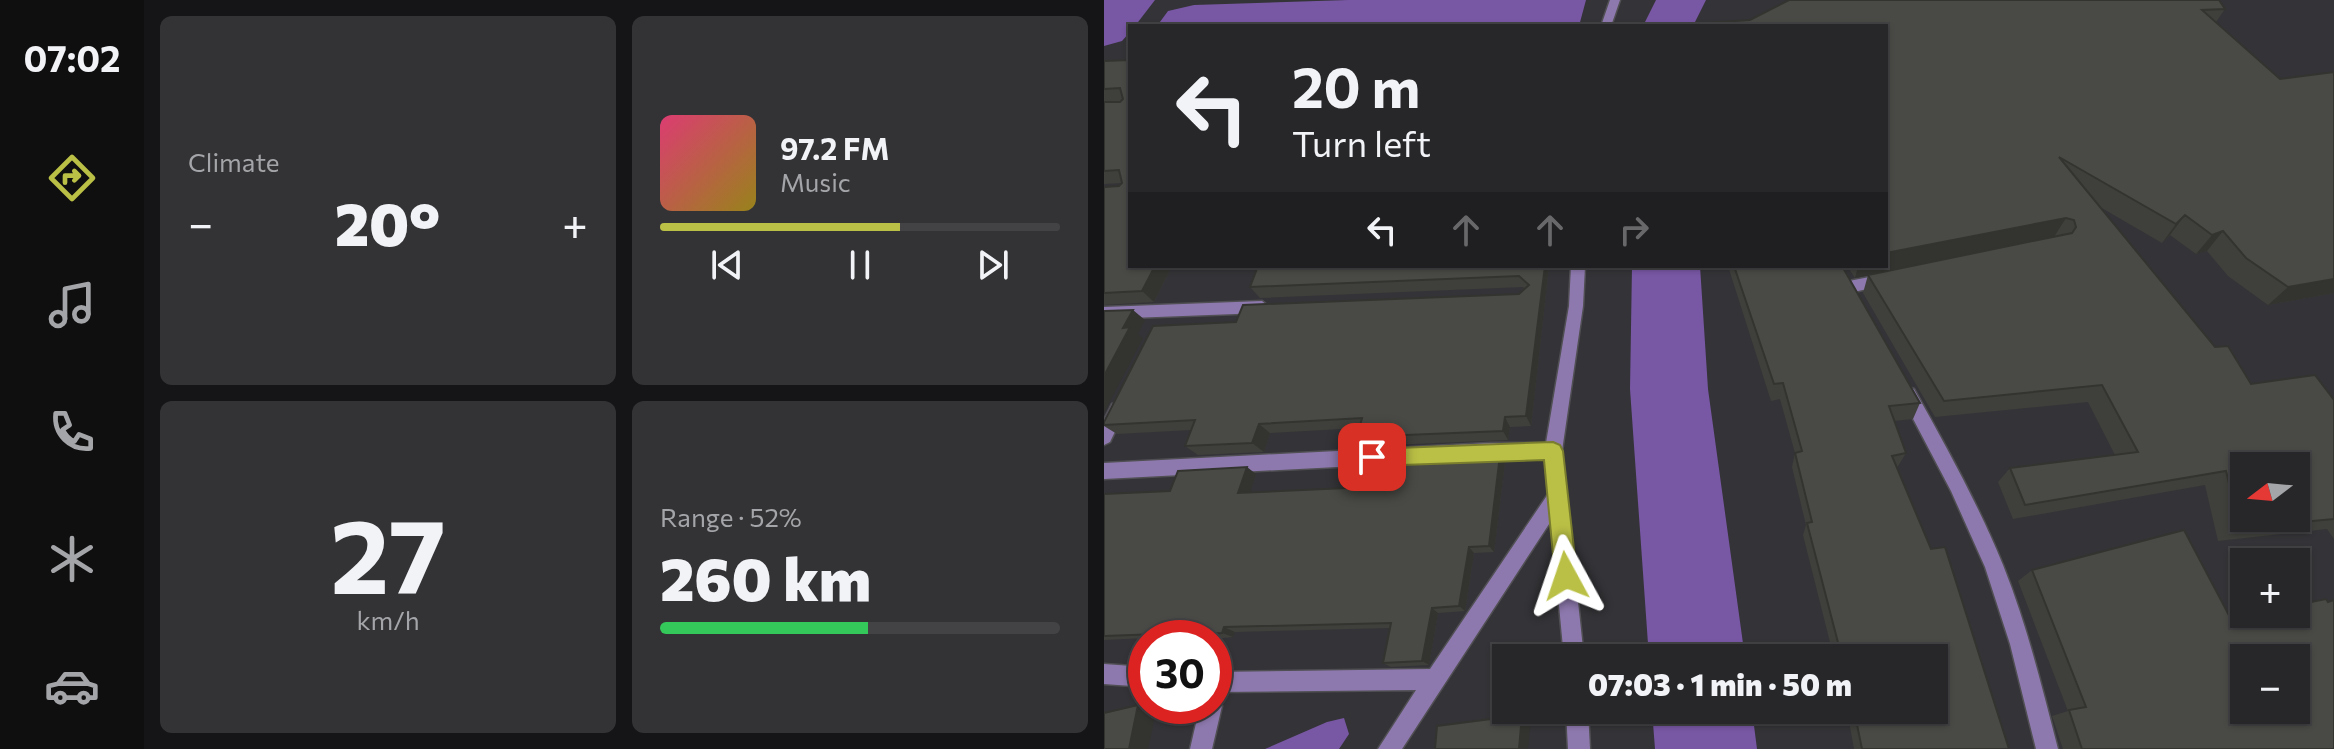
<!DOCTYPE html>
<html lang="en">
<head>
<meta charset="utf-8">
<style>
  body { margin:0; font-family:Commissioner,sans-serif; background:#333235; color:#f1f3f6; height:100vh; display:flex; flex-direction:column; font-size:30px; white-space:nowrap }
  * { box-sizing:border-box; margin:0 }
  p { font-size:26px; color:#a4a5a8 }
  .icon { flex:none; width:44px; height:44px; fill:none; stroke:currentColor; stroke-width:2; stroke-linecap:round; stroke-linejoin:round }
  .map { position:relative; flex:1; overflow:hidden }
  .sheet { display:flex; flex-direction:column; gap:16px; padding:16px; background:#151517; width:960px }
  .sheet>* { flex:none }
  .top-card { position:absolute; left:24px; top:24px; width:760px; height:244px; border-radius:0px; box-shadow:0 2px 6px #0004,0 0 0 2px #434346; background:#272629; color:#f1f3f6; overflow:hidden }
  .needle { width:52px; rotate:254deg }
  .fabs { position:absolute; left:1126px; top:452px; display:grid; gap:16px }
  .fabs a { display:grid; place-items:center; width:80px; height:80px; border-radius:0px; background:#272629; box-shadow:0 2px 6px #0004,0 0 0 2px #434346; font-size:40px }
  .speed { position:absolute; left:24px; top:620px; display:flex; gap:16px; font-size:40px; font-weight:700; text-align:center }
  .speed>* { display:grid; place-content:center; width:104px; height:104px; border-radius:50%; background:#272629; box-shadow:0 2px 6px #0004,0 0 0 2px #434346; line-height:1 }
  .speed .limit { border:12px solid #d22; background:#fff; color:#111 }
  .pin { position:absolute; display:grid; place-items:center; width:68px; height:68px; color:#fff; margin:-34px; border-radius:16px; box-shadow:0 4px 12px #0006 }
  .me { position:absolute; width:88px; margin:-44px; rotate:355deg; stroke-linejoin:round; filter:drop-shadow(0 0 6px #0008) }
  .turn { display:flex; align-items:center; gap:28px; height:168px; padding:0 32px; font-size:36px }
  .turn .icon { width:104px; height:104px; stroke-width:2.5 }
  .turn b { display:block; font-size:56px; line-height:68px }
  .lanes { display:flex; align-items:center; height:76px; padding:0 32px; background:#0003; justify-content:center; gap:40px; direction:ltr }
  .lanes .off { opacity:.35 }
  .big { font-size:60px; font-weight:800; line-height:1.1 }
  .sheet .card { flex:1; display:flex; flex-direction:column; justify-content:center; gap:12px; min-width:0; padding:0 28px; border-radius:12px; background:#333235 }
  .sheet .dial { align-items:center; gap:0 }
  .dial b { font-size:104px; line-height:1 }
  .song { display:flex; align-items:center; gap:24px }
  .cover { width:96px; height:96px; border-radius:12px; background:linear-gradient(135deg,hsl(340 70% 55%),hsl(50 70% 35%)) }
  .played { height:8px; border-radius:4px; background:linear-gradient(90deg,#bac045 60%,#434346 60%) }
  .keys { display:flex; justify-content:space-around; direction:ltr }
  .heat { display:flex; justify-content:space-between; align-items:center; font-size:44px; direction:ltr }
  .charge { height:12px; border-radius:6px; background:linear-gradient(90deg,#34c759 52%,#434346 0) }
  .sheet .tiles { flex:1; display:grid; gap:16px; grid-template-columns:repeat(2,1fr) }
  .trip { position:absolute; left:388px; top:644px; width:456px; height:80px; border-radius:0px; background:#272629; box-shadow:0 2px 6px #0004,0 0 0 2px #434346; font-weight:800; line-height:80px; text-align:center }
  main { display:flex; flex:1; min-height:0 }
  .tab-bar { display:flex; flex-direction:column; width:144px; justify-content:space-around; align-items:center; background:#100f10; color:#a4a5a8 }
  .tab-bar .icon { width:56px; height:56px }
  .tab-bar .current { color:#bac045 }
  .tab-bar b { font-size:36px; color:#f1f3f6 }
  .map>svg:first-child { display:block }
</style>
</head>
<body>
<main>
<nav class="tab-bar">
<b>07:02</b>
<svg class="icon current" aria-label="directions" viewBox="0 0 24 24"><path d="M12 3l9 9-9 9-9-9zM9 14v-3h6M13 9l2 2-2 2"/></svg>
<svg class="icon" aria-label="music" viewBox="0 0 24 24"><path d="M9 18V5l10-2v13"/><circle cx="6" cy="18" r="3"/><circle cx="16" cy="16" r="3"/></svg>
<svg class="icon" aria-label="phone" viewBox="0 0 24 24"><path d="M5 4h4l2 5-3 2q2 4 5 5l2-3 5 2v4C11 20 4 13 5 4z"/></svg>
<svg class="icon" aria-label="climate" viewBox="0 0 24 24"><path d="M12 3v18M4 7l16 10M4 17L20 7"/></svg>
<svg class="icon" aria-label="car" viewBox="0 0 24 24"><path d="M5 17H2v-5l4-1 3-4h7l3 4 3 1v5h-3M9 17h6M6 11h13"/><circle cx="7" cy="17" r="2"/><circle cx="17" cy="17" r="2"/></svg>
</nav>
<section class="sheet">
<div class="tiles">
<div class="card"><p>Climate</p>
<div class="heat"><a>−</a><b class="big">20°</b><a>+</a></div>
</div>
<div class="card">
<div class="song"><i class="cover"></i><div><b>97.2 FM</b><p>Music</p></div></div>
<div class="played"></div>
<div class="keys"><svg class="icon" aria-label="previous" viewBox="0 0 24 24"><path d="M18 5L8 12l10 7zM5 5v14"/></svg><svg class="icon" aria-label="pause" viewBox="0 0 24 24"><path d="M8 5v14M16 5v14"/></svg><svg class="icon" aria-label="next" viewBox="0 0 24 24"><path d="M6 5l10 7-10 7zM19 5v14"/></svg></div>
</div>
<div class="card dial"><b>27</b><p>km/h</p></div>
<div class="card"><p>Range · 52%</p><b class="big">260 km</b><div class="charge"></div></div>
</div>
</section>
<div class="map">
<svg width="1230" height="749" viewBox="0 0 1230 749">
  <rect width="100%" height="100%" fill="#343337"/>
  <!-- water -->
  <path fill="#7857a4" d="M0,0H51L31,26H26V32L18,41L0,46Z
    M244,0H482L475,26H53L64,11L90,5Z
    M240,718L245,734L235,749H161L223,722Z"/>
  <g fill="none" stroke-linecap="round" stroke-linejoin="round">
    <!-- river -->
    <path fill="#7857a4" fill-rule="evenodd" d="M552,0H602L589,26H539Z
      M528,266H596L604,389L641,658H545L526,389Z
      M548,710H648L653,749H551Z"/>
    <!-- street casing -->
    <g stroke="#504f53" stroke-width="3">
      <path id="street" d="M506,0H516L507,26H497Z
        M467,266H481L479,306L458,451L480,658H460L447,521L298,749H274L312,690L110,692V672L326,669L444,494L441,459H387L0,479V463L387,443H442L465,306Z
        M781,274L786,276L788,280L786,284L745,293L738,287L745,281Z
        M158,301L165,307L158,313L0,319V307Z
        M804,387L810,389C842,446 874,504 899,565C923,625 938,687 954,749H932L906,644L881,567L847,491L796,394L798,389Z
        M14,402L20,404L22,409L6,442L0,445V420L8,404Z
        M0,664L42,667V687L0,684Z
        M110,697L114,699L118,706L108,749H86L96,706H110Z
        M462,710H484L486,749H464Z"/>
    </g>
    <!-- street -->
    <use href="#street" fill="#8e79ae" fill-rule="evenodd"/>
  </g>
  <!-- wall -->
  <path fill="#3f403b" d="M1121,9L1112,22L1230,293L1164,305L1124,276L1103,251L1092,254L1066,235L1058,243L996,207L1111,347L1147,384L1230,400V539L1223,529L1114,541L1101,485L909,519L894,482L906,468L1011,455L984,402L831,417L759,293L764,275L751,278L743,266H782V26H602V23L646,20Z
    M26,60V266H68L50,302L0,305V187L15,186L18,183L0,184V102H16L17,101L0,102V61Z
    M445,266L427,426L406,427L404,440L261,446L253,437L255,428L166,433L160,452L94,455L81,446L87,430L13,434L0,426V422L132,322L415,294L421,289L419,287L156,298L146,287Z
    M624,266H738L816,403L809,419L790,421L802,453L793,468L905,749H750L743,710H830V658H730L699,535L702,525L688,467L691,453L676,399L667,401Z
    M396,455L401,462L390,552L370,553L361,611L334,613L325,665L287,667L279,663L286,628L131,632L129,637L110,639L42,638L0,640V494L66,491L152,474L146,492L242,488Z
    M928,570L1128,621L1224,602L1230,749H959L948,716L964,711L914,581Z"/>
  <!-- shaded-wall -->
  <path fill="#333430" d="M1081,215L1066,235L1058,243L1072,224Z
    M962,218L950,237L751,278L754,266H782V253Z
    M1119,231L1103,251L1092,254L1108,235Z
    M51,266H68L50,302L38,291Z
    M441,266H445L427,426L422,416Z
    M1230,279V293L1164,305L1184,287Z
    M29,310L41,320L34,334L39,338L0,413V376L19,328Z
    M401,417L406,427L404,440L399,431Z
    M155,424L166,433L160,452L148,443Z
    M396,455L401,462L390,552L385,546Z
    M143,467L152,474L144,500L134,493Z
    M365,547L370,553L361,611L355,606Z
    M328,608L334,613L325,665L318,661Z
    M120,627L131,632L129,637L118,633Z
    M34,705L53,708L44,749H25Z
    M418,715L427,720L424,749H415Z"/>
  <!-- building -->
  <path fill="#494a45" stroke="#333430" stroke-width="2" fill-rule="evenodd" d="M685,0H1115L1121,9L1098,10L1176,79L1230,72V279L1184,287L1142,258L1119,231L1108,235L1081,215L1072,224L955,157L1111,347L1124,346L1147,384L1211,375L1230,400V519L1136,528L1122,471L921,505L906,468L1034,452L998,385L840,401L764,275L968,233L972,227L970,220L962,218L782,253V26H603L602,23L646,20ZM1140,466H1192V518H1140Z
    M26,60V266H51L38,291L0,293V187L15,186L18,183L15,170L0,171V102H16L19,99L16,88L0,89V61Z
    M154,266H441L422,416L401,417L399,431L253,437L258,418L155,424L148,443L81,446L91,420L0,425V422L49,326L132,322L139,305L415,294L425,285L415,276L146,287Z
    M630,266H738L816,403L785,406L802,453L788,456L827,549L841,547L905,749H758L750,710H830V658H738L703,523L708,522L691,453L698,451L679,383L670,384Z
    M29,310L19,328L26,327L0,376V311Z
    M396,455L385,546L365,547L355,606L328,608L318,661L279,663L287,623L120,627L118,633L80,635L81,633L0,636V494L66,491L74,471L143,467L134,493L242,488L249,462Z
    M1080,530L1128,621L1148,614H1192V605L1222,599L1224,602L1230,600V749H978L965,710L982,707L928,570ZM1140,658H1192V710H1140Z
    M34,705L25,749H0V713Z
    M418,715L415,749H331L333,726Z"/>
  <!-- route -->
  <path fill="#bac045" stroke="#797d2d" stroke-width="2" d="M449,442L456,445L459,451L473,576L470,584L462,587L454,584L451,576L440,460L268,466L261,464L258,457L261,451L268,449Z"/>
</svg>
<div class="fabs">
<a><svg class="needle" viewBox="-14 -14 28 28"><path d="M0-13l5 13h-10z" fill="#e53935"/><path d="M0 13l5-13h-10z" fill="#a4a5a8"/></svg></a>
<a>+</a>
<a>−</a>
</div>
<div class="speed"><div class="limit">30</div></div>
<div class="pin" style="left:268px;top:457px;background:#d93025"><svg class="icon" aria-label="arrive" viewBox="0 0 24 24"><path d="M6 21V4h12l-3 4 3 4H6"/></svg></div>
<svg class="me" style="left:462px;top:576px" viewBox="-20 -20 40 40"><path d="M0-17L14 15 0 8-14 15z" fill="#bac045" stroke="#fff" stroke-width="4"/></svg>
<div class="trip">07:03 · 1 min · 50 m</div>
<div class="top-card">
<div class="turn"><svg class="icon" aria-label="left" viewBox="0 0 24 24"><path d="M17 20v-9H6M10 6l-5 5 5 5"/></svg><div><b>20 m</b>Turn left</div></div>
<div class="lanes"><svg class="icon" aria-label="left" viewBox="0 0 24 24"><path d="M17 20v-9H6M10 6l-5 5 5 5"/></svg><svg class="icon off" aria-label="ahead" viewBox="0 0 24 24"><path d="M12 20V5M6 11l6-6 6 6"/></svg><svg class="icon off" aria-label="ahead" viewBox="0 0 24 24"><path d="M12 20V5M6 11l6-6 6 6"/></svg><svg class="icon off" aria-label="right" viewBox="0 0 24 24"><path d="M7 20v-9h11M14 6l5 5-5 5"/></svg></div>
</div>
</div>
</main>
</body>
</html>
